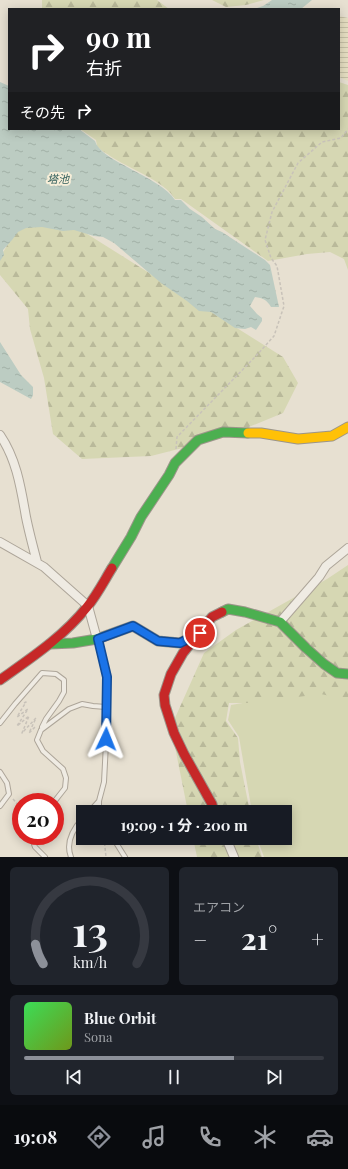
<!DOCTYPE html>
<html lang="ja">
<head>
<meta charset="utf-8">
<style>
  body { margin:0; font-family:"Playfair Display","Noto Sans JP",serif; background:#20242c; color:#f1f3f6; height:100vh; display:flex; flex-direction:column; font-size:15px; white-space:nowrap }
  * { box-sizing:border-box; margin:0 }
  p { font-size:13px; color:#9ea1a6 }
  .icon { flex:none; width:22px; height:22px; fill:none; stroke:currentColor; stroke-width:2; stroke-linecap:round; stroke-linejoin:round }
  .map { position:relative; height:857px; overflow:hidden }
  .details { display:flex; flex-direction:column; gap:10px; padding:10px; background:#0d0f14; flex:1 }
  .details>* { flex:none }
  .hud { position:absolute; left:8px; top:8px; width:332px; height:122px; border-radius:0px; box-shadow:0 2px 10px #0003; background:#202124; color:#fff; overflow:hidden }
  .speed { position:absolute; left:12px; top:793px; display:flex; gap:8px; font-size:20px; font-weight:700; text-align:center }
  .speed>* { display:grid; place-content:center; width:52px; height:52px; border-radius:50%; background:#171b24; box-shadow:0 2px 10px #0003; line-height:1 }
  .speed .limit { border:6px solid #d22; background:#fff; color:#111 }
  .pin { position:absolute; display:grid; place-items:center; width:34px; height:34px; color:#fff; margin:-17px; border:2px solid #fff; border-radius:50%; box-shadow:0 1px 4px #0007 }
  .me { position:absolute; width:44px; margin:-22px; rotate:2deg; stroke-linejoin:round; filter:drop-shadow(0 0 3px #0008) }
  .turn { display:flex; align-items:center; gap:14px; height:84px; padding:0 12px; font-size:18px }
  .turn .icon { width:52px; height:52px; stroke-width:2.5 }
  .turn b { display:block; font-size:28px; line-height:34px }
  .then { display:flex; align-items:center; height:38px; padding:0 12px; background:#0003; gap:8px; font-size:15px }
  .big { font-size:30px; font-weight:700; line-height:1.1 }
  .details .widget { flex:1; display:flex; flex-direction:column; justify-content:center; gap:6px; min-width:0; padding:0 14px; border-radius:6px; background:#20242c }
  .details .dial { align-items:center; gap:0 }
  .dial svg { height:104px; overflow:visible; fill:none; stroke:#363941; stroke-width:7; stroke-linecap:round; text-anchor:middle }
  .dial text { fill:#f1f3f6; stroke:none }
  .song { display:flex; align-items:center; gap:12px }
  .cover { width:48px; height:48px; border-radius:6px; background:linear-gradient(135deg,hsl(130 70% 55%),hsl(80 70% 35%)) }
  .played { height:4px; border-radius:2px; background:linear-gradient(90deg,#8c9099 70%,#363941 70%) }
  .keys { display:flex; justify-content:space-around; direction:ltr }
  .heat { display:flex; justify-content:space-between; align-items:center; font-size:22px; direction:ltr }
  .details .tiles { flex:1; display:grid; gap:10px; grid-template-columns:1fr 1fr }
  .widget:last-child { grid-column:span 2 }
  .trip { position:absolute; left:76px; top:805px; width:216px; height:40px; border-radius:0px; background:#171b24; box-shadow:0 2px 10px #0003; font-weight:700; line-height:40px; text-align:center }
  .tab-bar { display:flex; height:64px; justify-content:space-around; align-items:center; background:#090b0e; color:#9ea1a6 }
  .tab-bar .icon { width:28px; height:28px }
  .tab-bar .active { color:#8c9099 }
  .tab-bar b { font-size:18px; color:#f1f3f6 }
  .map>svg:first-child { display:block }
</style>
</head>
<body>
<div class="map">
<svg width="348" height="857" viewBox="0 0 348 857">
  <defs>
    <pattern id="farmland-rules" width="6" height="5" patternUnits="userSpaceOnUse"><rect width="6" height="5" fill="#e6dfc2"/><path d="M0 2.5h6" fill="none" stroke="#c6c0a6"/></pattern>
    <pattern id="forest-firs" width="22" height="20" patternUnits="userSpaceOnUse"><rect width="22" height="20" fill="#d6d7b3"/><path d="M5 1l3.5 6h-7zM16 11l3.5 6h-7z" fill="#b9b99a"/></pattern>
    <pattern id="water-ripples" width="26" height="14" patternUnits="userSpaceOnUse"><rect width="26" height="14" fill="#bcccc2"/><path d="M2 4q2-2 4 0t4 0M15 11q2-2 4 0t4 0" fill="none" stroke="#a2b0a6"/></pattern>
  </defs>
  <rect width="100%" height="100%" fill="#e7e0d1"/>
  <!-- farmland -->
  <path fill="url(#farmland-rules)" d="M339,16L348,18V81L339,77Z"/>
  <!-- grass -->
  <path fill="#d6d7b3" d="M348,690V857H264L257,838H285V812H252L239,737L228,720L231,705L283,696Z"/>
  <!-- forest -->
  <path fill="url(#forest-firs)" d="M42,0H157L169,9H42Z
    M212,0H264L246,5L226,7Z
    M339,82L348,85V270L344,259L330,252L307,254L268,261L181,199H175C165,181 128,168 110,156C106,153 100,150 97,146C97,145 96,141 96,140L80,129H339Z
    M49,219L84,232L283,357L298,383L283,413L222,438L151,456L82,459L53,434L44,378L30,329L28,309L0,275V258L16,229Z
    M348,565V707L344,705L334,697L321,694L249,703H229L226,721L238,738L240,762L250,812H188L171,727L204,653L236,630L327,579Z
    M193,838H256L262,857H197Z"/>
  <!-- water -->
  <path fill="url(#water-ripples)" d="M272,0H312L301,9H254L263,6Z
    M0,82L9,86V129H79L95,141C100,161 161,177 175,200H181L190,209L202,217L215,229L222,232L265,260L270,265L279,307H271C267,300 263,298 255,297L250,306L257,314L262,318V321L256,330L251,327L245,329L235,328L211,312L199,311L187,301L161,283L114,243L103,237L94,236L74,230L63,231L42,227L26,228L18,232L12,240L3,250L4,255L0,261Z
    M0,342L21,375L33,387V395L31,399L0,382Z"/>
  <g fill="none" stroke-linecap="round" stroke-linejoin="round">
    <!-- lane casing -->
    <g stroke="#ada599" stroke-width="6">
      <path id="lane" d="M98,640L107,677V724L104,782L99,801V812
        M0,723L15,704L42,673L56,674L64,680V692L59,701L46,719L42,727
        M0,772L7,783L9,794L0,806
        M54,802L65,788L66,778L63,769L43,751L37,740L41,730L69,709L82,704L93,706L106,707
        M89,812L99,801
        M31,836L35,847L45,857
        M113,838L125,857
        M71,857C65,842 73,829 83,818"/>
    </g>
    <!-- street casing -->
    <g stroke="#ada599" stroke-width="10">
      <path id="street" d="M0,435C17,460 21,489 26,517C29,532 33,547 37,562
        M0,542L44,567L88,606L97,639
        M280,622L319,577L326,566L348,548
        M226,838L234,857"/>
    </g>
    <!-- fast casing -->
    <g stroke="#9c958a" stroke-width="11">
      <path id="fast" d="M112,568L131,537L141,517L169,475L175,463L198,440L223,432L248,433
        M222,612L228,609L245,612L280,622L306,648L324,664L337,673L348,674
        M50,644L73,643L97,639L133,626L158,641L180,643L196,635"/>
    </g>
    <!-- slow casing -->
    <g stroke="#9c958a" stroke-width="11">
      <path id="slow" d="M248,433H261L298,439L332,436L348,427"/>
    </g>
    <!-- jam casing -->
    <g stroke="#9c958a" stroke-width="11">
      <path id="jam" d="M0,680C31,658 63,637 87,607C97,595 104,581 112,568
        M214,812L212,804L184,754L174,733L165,705L164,695L171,674L183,653L212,617L222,612"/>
    </g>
    <!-- path -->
    <path stroke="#c8c2b9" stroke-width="1.5" stroke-dasharray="3 2" stroke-linecap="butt" d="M176,449L177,437L255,357L274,336L284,306L277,266L271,258L265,240L272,212L298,163L322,142L341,138L348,129
      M24,703L26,702L17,717L28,709L17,726L29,716L22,733L36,718L29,733L36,726
      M13,799L21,808
      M104,838L106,857"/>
    <!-- lane -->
    <use href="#lane" stroke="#efebe3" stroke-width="4"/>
    <!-- street -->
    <use href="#street" stroke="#efebe3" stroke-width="8"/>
    <!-- fast -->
    <use href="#fast" stroke="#4caf50" stroke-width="9"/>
    <!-- slow -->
    <use href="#slow" stroke="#ffc107" stroke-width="9"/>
    <!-- jam -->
    <use href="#jam" stroke="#c62828" stroke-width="9"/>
  </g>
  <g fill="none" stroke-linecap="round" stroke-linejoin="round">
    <!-- route casing -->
    <g stroke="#114b97" stroke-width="10">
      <path id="route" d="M106,739L107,677L98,639L133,626L158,641L180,643L200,633"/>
    </g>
    <!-- route -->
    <use href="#route" stroke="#1a73e8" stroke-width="7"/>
  </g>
  <g text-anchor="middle" stroke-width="4" stroke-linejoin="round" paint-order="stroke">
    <!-- water labels -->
    <g font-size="11" font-style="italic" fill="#2f5d5a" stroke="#f7eed8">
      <text x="58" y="183">塔池</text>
    </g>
  </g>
</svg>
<div class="speed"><div class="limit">20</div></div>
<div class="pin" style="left:200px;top:633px;background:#d93025"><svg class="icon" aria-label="arrive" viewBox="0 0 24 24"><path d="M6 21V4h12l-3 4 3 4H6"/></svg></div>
<svg class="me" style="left:106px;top:739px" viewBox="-20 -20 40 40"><path d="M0-17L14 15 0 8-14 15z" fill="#1a73e8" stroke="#fff" stroke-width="4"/></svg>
<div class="trip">19:09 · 1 分 · 200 m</div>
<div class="hud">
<div class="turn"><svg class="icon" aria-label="right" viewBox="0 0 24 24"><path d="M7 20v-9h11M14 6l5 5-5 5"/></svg><div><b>90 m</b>右折</div></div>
<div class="then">その先<svg class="icon" aria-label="right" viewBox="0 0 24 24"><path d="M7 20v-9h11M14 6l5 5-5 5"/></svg></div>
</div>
</div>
<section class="details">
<div class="tiles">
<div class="widget dial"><svg viewBox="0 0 100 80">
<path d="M14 69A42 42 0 1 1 86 69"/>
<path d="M14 69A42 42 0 0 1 8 54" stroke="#8c9099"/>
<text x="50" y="56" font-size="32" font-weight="700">13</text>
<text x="50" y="72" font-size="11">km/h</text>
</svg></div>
<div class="widget"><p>エアコン</p>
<div class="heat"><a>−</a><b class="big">21°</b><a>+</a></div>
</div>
<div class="widget">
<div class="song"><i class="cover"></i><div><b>Blue Orbit</b><p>Sona</p></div></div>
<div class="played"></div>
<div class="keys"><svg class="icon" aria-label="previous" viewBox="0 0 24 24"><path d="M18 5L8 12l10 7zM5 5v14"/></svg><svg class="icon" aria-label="pause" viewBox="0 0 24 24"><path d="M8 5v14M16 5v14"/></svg><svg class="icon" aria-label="next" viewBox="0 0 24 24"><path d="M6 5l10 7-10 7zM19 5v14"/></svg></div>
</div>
</div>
</section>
<nav class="tab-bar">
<b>19:08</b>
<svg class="icon active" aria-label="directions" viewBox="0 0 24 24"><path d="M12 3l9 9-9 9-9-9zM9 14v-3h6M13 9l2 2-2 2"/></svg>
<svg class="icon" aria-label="music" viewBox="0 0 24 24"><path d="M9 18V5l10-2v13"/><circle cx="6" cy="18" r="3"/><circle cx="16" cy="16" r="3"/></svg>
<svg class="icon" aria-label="phone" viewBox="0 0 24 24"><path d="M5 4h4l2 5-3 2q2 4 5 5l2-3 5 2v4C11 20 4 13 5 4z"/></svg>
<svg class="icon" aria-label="climate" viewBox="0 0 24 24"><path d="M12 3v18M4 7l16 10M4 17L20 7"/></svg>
<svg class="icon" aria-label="car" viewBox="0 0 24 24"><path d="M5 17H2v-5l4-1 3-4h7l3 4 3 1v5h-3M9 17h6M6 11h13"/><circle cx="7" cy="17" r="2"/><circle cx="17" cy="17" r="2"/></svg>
</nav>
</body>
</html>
